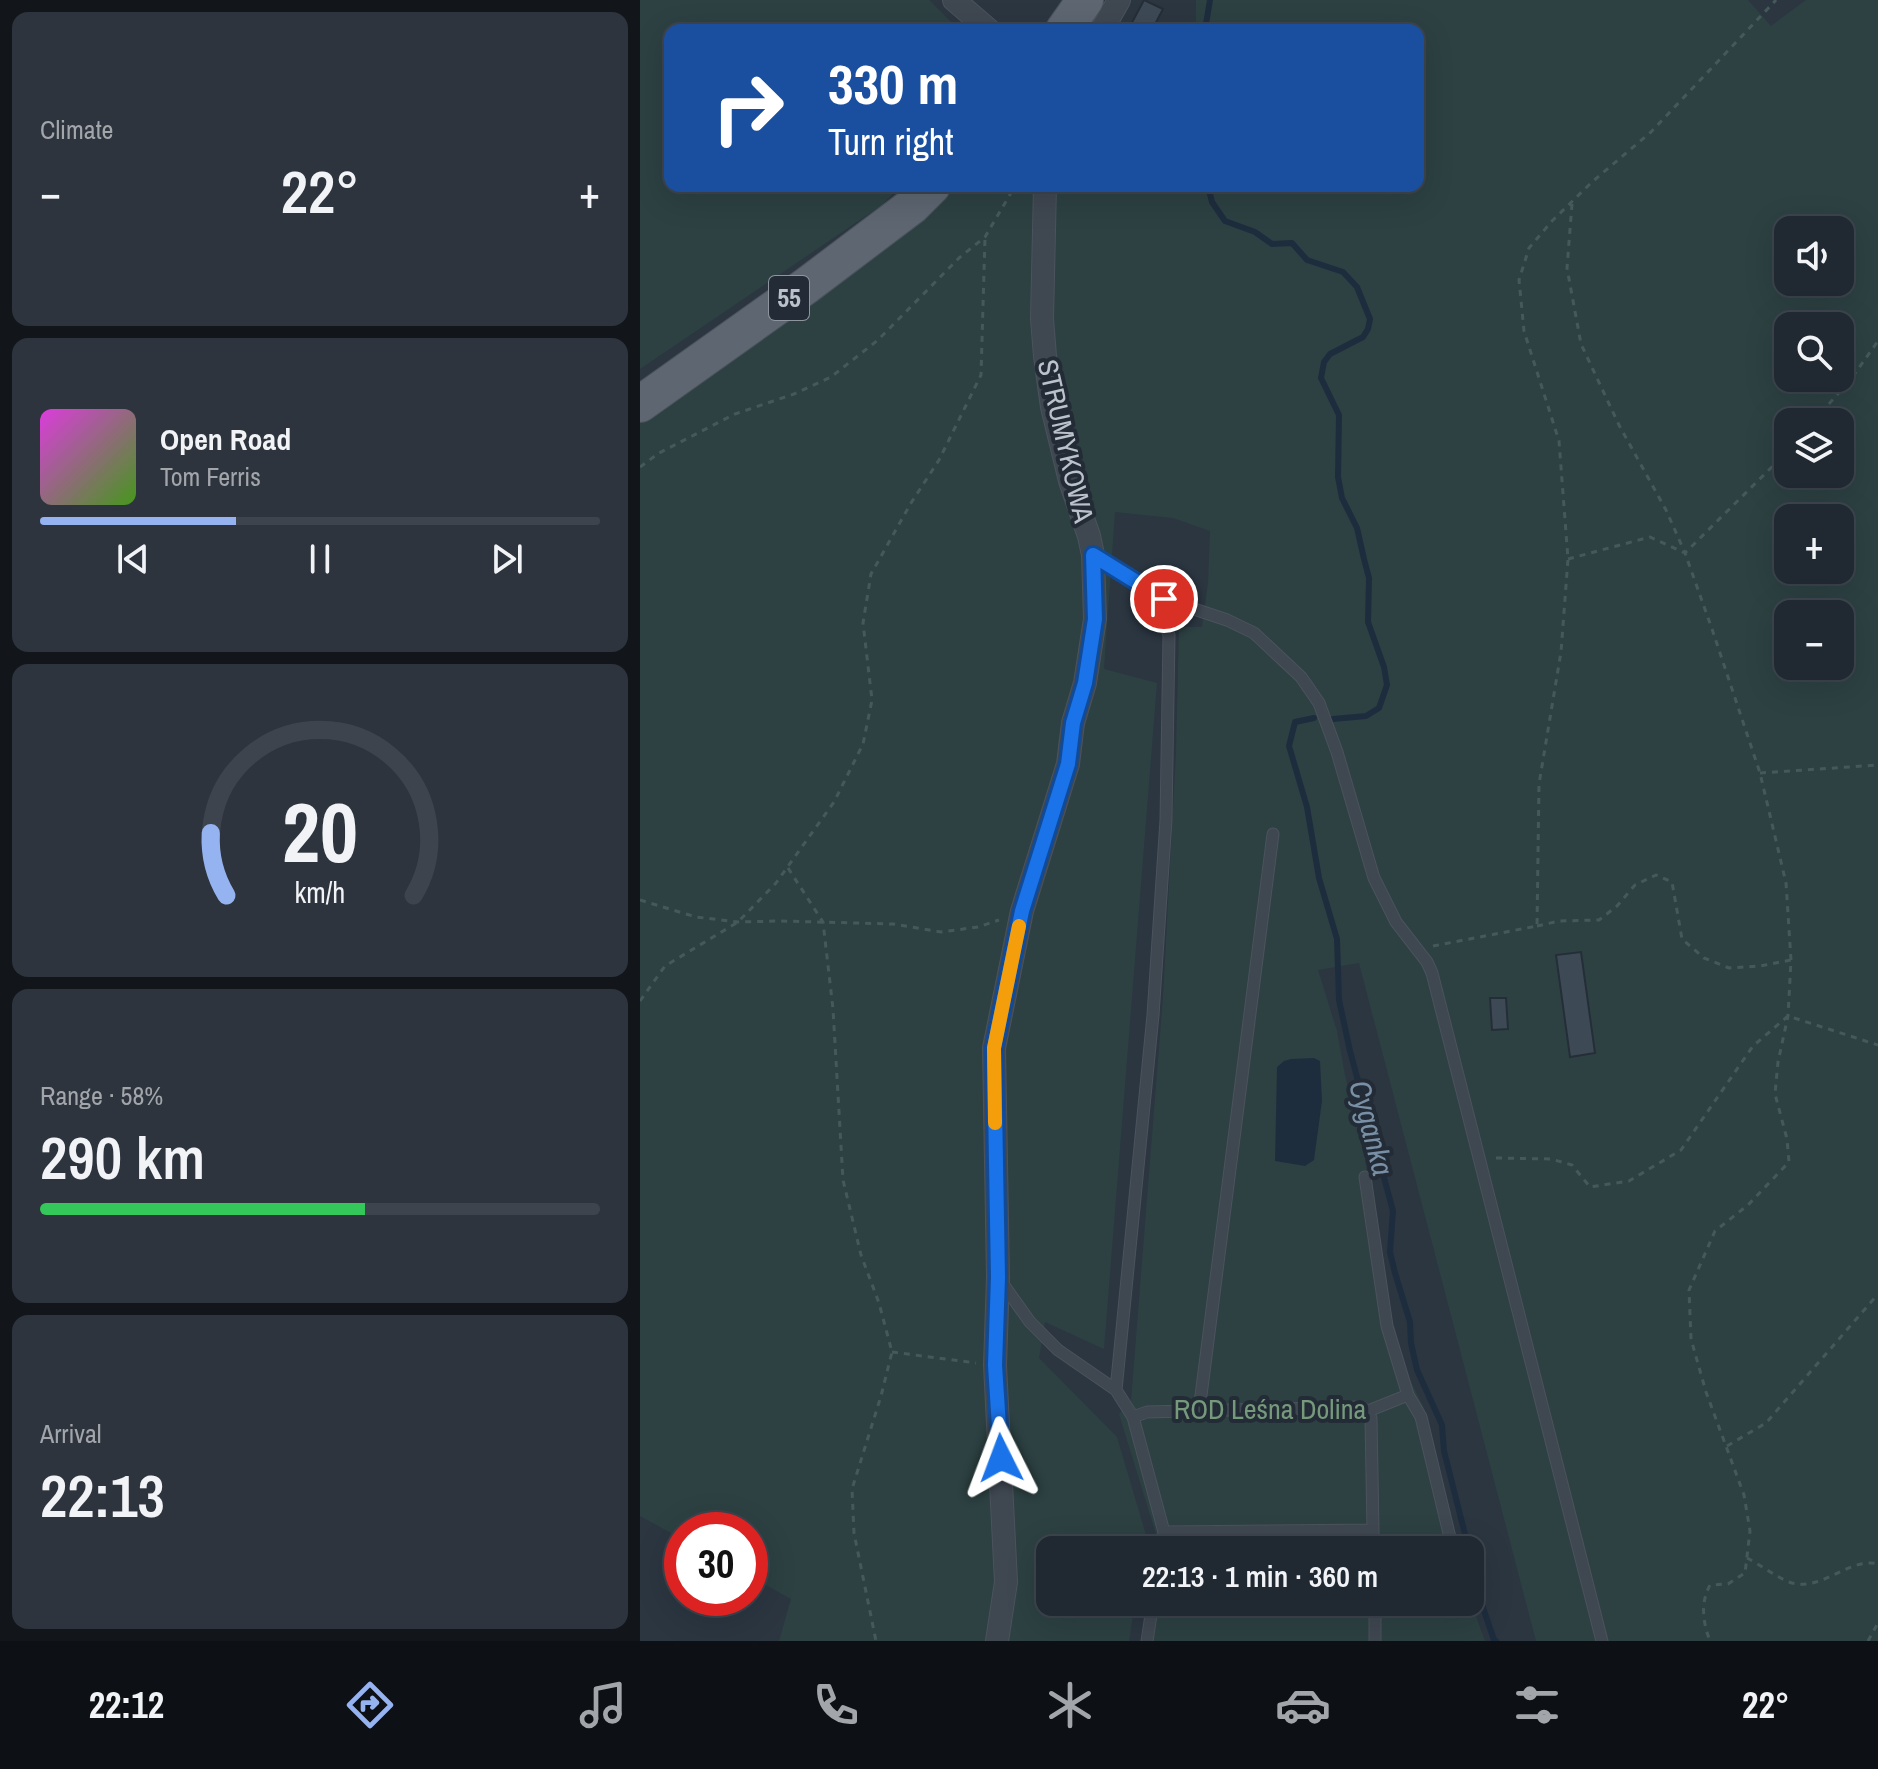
<!DOCTYPE html>
<html lang="en">
<head>
<meta charset="utf-8">
<style>
  body { margin:0; font-family:"Archivo Narrow",sans-serif; background:#2d343d; color:#f1f3f6; height:100vh; display:flex; flex-direction:column; font-size:30px; white-space:nowrap }
  * { box-sizing:border-box; margin:0 }
  p { font-size:26px; color:#a2a6ab }
  .icon { flex:none; width:44px; height:44px; fill:none; stroke:currentColor; stroke-width:2; stroke-linecap:round; stroke-linejoin:round }
  .map { position:relative; flex:1; overflow:hidden }
  .details { display:flex; flex-direction:column; gap:12px; padding:12px; background:#12161b; width:640px }
  .details>* { flex:none }
  .hud { position:absolute; left:24px; top:24px; width:760px; height:168px; border-radius:16px; box-shadow:0 8px 32px #0002,0 0 0 2px #3d444d; background:#1a4fa0; color:#fff; overflow:hidden }
  .controls { position:absolute; left:1134px; top:216px; display:grid; gap:16px }
  .controls a { display:grid; place-items:center; width:80px; height:80px; border-radius:16px; background:#202831; box-shadow:0 8px 32px #0002,0 0 0 2px #3d444d; font-size:40px }
  .speed { position:absolute; left:24px; top:1512px; display:flex; gap:16px; font-size:40px; font-weight:700; text-align:center }
  .speed>* { display:grid; place-content:center; width:104px; height:104px; border-radius:50%; background:#202831; box-shadow:0 8px 32px #0002,0 0 0 2px #3d444d; line-height:1 }
  .speed .limit { border:12px solid #d22; background:#fff; color:#111 }
  .pin { position:absolute; display:grid; place-items:center; width:68px; height:68px; color:#fff; margin:-34px; border:4px solid #fff; border-radius:50%; box-shadow:0 2px 8px #0007 }
  .me { position:absolute; width:88px; margin:-44px; rotate:357deg; stroke-linejoin:round; filter:drop-shadow(0 0 6px #0008) }
  .turn { display:flex; align-items:center; gap:28px; height:168px; padding:0 32px; font-size:36px }
  .turn .icon { width:104px; height:104px; stroke-width:2.5 }
  .turn b { display:block; font-size:56px; line-height:68px }
  .big { font-size:60px; font-weight:600; line-height:1.1 }
  .details .card { flex:1; display:flex; flex-direction:column; justify-content:center; gap:12px; min-width:0; padding:0 28px; border-radius:16px; background:#2d343d }
  .details .dial { align-items:center; gap:0 }
  .dial svg { height:208px; overflow:visible; fill:none; stroke:#3d444d; stroke-width:7; stroke-linecap:round; text-anchor:middle }
  .dial text { fill:#f1f3f6; stroke:none }
  .song { display:flex; align-items:center; gap:24px }
  .cover { width:96px; height:96px; border-radius:12px; background:linear-gradient(135deg,hsl(300 70% 55%),hsl(100 70% 35%)) }
  .played { height:8px; border-radius:4px; background:linear-gradient(90deg,#95b2f1 35%,#3d444d 35%) }
  .keys { display:flex; justify-content:space-around; direction:ltr }
  .heat { display:flex; justify-content:space-between; align-items:center; font-size:44px; direction:ltr }
  .charge { height:12px; border-radius:6px; background:linear-gradient(90deg,#34c759 58%,#3d444d 0) }
  .trip { position:absolute; left:396px; top:1536px; width:448px; height:80px; border-radius:16px; background:#202831; box-shadow:0 8px 32px #0002,0 0 0 2px #3d444d; font-weight:600; line-height:80px; text-align:center }
  .dock { display:flex; height:128px; justify-content:space-around; align-items:center; background:#0d1014; color:#a2a6ab }
  .dock .icon { width:56px; height:56px }
  .dock .on { color:#95b2f1 }
  .dock b { font-size:36px; color:#f1f3f6 }
  main { display:flex; flex:1; min-height:0 }
  .map>svg:first-child { display:block }
</style>
</head>
<body>
<main>
<section class="details">
<div class="card"><p>Climate</p>
<div class="heat"><a>−</a><b class="big">22°</b><a>+</a></div>
</div>
<div class="card">
<div class="song"><i class="cover"></i><div><b>Open Road</b><p>Tom Ferris</p></div></div>
<div class="played"></div>
<div class="keys"><svg class="icon" aria-label="previous" viewBox="0 0 24 24"><path d="M18 5L8 12l10 7zM5 5v14"/></svg><svg class="icon" aria-label="pause" viewBox="0 0 24 24"><path d="M8 5v14M16 5v14"/></svg><svg class="icon" aria-label="next" viewBox="0 0 24 24"><path d="M6 5l10 7-10 7zM19 5v14"/></svg></div>
</div>
<div class="card dial"><svg viewBox="0 0 100 80">
<path d="M14 69A42 42 0 1 1 86 69"/>
<path d="M14 69A42 42 0 0 1 8 45" stroke="#95b2f1"/>
<text x="50" y="56" font-size="32" font-weight="700">20</text>
<text x="50" y="72" font-size="11">km/h</text>
</svg></div>
<div class="card"><p>Range · 58%</p><b class="big">290 km</b><div class="charge"></div></div>
<div class="card"><p>Arrival</p><b class="big">22:13</b></div>
</section>
<div class="map">
<svg width="1238" height="1641" viewBox="0 0 1238 1641">
  <rect width="100%" height="100%" fill="#2b3641"/>
  <!-- green -->
  <path fill="#2d4142" fill-rule="evenodd" d="M0,0H289L319,30H30V186H260L242,205L0,369Z
    M556,0H1108L1131,26L1166,0H1238V1641H896L719,963L678,970L697,1031L705,1075L724,1153L752,1328L764,1368L784,1408L817,1550H514L516,1534L479,1414L491,1401L523,997L536,752L539,627H562L568,583L570,531L533,518L475,512L464,669L517,683L464,1349L405,1322L399,1358L477,1437L506,1535L504,1550H410V1602H495L489,1641H139L151,1599L110,1576V1530H42V1539L0,1516V423C108,348 220,274 318,186H384L385,190L408,186H778V30H556ZM1148,230H1200V282H1148ZM1148,326H1200V378H1148ZM1148,422H1200V474H1148ZM1148,518H1200V570H1148ZM1148,614H1200V666H1148Z
    M830,1600L845,1641H501L506,1602H830Z"/>
  <!-- water -->
  <path fill="#1e2d3e" d="M651,1059L674,1058L680,1061L682,1101L674,1160L665,1166L635,1161L637,1067L644,1061Z"/>
  <g fill="none" stroke-linecap="round" stroke-linejoin="round">
    <!-- stream -->
    <path stroke="#1e2d3e" stroke-width="6" d="M565,30L570,0
      M568,186L572,202L585,221L615,232L632,244L652,243L667,260L703,272L717,287L730,319L728,329L723,337L690,354L684,362L681,378L699,415L698,477L702,498L717,528L724,559L729,578L728,622L744,667L747,685L739,708L726,716L693,719
      M674,718L655,722L649,746L667,807L679,878L697,939L699,1000L710,1051L753,1211L750,1252L755,1273L770,1322L771,1343L777,1370L802,1425L804,1451L829,1550
      M830,1559L833,1578L854,1640L856,1641"/>
  </g>
  <!-- building -->
  <path fill="#3d4a56" stroke="#252e38" stroke-width="2" d="M504,0L523,9L512,30H488Z
    M941,952L955,1053L930,1057L916,955Z
    M850,998H866L868,1029L852,1030Z"/>
  <g fill="none" stroke-linecap="round" stroke-linejoin="round">
    <!-- lane casing -->
    <g stroke="#4b535d" stroke-width="13">
      <path id="lane" d="M454,556L490,577L515,596L587,620L614,633L661,677L679,703L697,752L734,878L756,922L787,962L792,973L962,1641
        M725,1177L747,1326L768,1395L728,1411
        M360,1280L390,1322L418,1350L476,1390L513,1015L526,820L529,635L515,596
        M476,1390L493,1417L524,1532L733,1530V1550
        M768,1395L781,1417L813,1550
        M559,1411L633,834
        M493,1417L507,1412L722,1407L731,1418L733,1530
        M521,1550L524,1532
        M735,1602V1641
        M507,1641L513,1602"/>
    </g>
    <!-- street casing -->
    <g stroke="#4b535d" stroke-width="24">
      <path id="street" d="M314,0L349,30
        M462,30L479,0
        M357,1641L366,1582L355,1365L358,1277L354,1048L382,911L428,764L433,723L445,683L455,619L453,555L449,536L430,481L412,407L405,356L402,319L405,186"/>
    </g>
    <!-- primary casing -->
    <g stroke="#4b535d" stroke-width="38">
      <path id="primary" d="M424,30L445,0
        M0,404L166,286L272,206L292,186"/>
    </g>
    <!-- path -->
    <path stroke="#46595a" stroke-width="3" stroke-dasharray="6 6" stroke-linecap="butt" d="M932,204L927,268L941,344L979,425L1026,510L1045,553L1148,451
      M1173,422L1211,379L1238,341
      M0,467L19,453L95,414L154,394L191,377L238,340L319,258L345,237L375,186
      M928,559L1010,537L1045,553L1072,629L1120,773L1146,883L1151,960L1148,1016L1138,1062L1135,1094L1147,1139L1149,1162L1108,1205L1075,1231L1049,1290L1051,1339L1066,1392L1104,1495L1110,1531L1105,1573L1088,1584L1070,1585C1060,1603 1063,1623 1070,1641
      M1120,773L1238,765
      M148,868L183,922L193,1009L203,1180L221,1255L239,1303L252,1352L241,1396L212,1489L214,1533L236,1641
      M0,900L56,917L98,922L140,921L253,924L301,932L338,927L359,920
      M897,926L919,921L959,920L977,906L995,885L1016,875L1032,882L1042,939L1064,958L1089,968L1120,966L1151,960
      M793,946L897,926L899,784L921,652L928,559L919,441L884,331L879,280L889,248L912,221L952,182L1011,132L1136,0
      M0,1001L25,966L98,922L136,883L194,802L223,744L232,700L223,623L231,574L271,503L299,460L341,375L345,237
      M856,1158L911,1159L932,1165L950,1187L989,1181L1041,1150L1113,1046L1148,1016L1238,1045
      M252,1352L336,1363
      M1087,1446L1126,1423L1238,1294
      M1107,1558C1121,1565 1137,1578 1152,1583C1183,1591 1209,1557 1238,1564
      M1228,1641L1238,1623"/>
    <!-- lane -->
    <use href="#lane" stroke="#3f4751" stroke-width="11"/>
    <!-- street -->
    <use href="#street" stroke="#3f4751" stroke-width="22"/>
    <!-- primary -->
    <use href="#primary" stroke="#5d6671" stroke-width="36"/>
  </g>
  <g fill="none" stroke-linecap="round" stroke-linejoin="round">
    <!-- route casing -->
    <g stroke="#114b97" stroke-width="20">
      <path id="route" d="M361,1458L355,1365L358,1277L354,1048L382,911L428,764L433,723L445,683L455,619L453,555L524,599"/>
    </g>
    <!-- route -->
    <use href="#route" stroke="#1a73e8" stroke-width="14"/>
    <!-- slow -->
    <path stroke="#f59e0b" stroke-width="14" d="M355,1123L354,1048L379,926"/>
  </g>
  <g text-anchor="middle" stroke-width="8" stroke-linejoin="round" paint-order="stroke">
    <!-- shield labels -->
    <rect fill="#232c36" stroke="#8e959e" stroke-width="2" x="129" y="276" width="40" height="44" rx="6"/>
    <g font-size="26" font-weight="bold" fill="#bcc2cb">
      <text x="149" y="307">55</text>
    </g>
    <!-- street labels -->
    <g font-size="28" fill="#bcc2cb" stroke="#232c36">
      <text transform="translate(426 441) rotate(77)" y="10">STRUMYKOWA</text>
    </g>
    <!-- park labels -->
    <g font-size="28" fill="#76997c" stroke="#232c36">
      <text x="630" y="1419">ROD Leśna Dolina</text>
    </g>
    <!-- water labels -->
    <g font-size="30" font-style="italic" fill="#798fa5" stroke="#232c36">
      <text transform="translate(731 1128) rotate(75)" y="10">Cyganka</text>
    </g>
  </g>
</svg>
<div class="controls">
<a><svg class="icon" aria-label="sound" viewBox="0 0 24 24"><path d="M4 9h4l5-4v14l-5-4H4zM17 9q2 3 0 6"/></svg></a>
<a><svg class="icon" aria-label="search" viewBox="0 0 24 24"><circle cx="10" cy="10" r="6"/><path d="M15 15l6 6"/></svg></a>
<a><svg class="icon" aria-label="layers" viewBox="0 0 24 24"><path d="M12 4l9 5-9 5-9-5zM3 14l9 5 9-5"/></svg></a>
<a>+</a>
<a>−</a>
</div>
<div class="speed"><div class="limit">30</div></div>
<div class="pin" style="left:524px;top:599px;background:#d93025"><svg class="icon" aria-label="arrive" viewBox="0 0 24 24"><path d="M6 21V4h12l-3 4 3 4H6"/></svg></div>
<svg class="me" style="left:361px;top:1458px" viewBox="-20 -20 40 40"><path d="M0-17L14 15 0 8-14 15z" fill="#1a73e8" stroke="#fff" stroke-width="4"/></svg>
<div class="trip">22:13 · 1 min · 360 m</div>
<div class="hud">
<div class="turn"><svg class="icon" aria-label="right" viewBox="0 0 24 24"><path d="M7 20v-9h11M14 6l5 5-5 5"/></svg><div><b>330 m</b>Turn right</div></div>
</div>
</div>
</main>
<nav class="dock">
<b>22:12</b>
<svg class="icon on" aria-label="directions" viewBox="0 0 24 24"><path d="M12 3l9 9-9 9-9-9zM9 14v-3h6M13 9l2 2-2 2"/></svg>
<svg class="icon" aria-label="music" viewBox="0 0 24 24"><path d="M9 18V5l10-2v13"/><circle cx="6" cy="18" r="3"/><circle cx="16" cy="16" r="3"/></svg>
<svg class="icon" aria-label="phone" viewBox="0 0 24 24"><path d="M5 4h4l2 5-3 2q2 4 5 5l2-3 5 2v4C11 20 4 13 5 4z"/></svg>
<svg class="icon" aria-label="climate" viewBox="0 0 24 24"><path d="M12 3v18M4 7l16 10M4 17L20 7"/></svg>
<svg class="icon" aria-label="car" viewBox="0 0 24 24"><path d="M5 17H2v-5l4-1 3-4h7l3 4 3 1v5h-3M9 17h6M6 11h13"/><circle cx="7" cy="17" r="2"/><circle cx="17" cy="17" r="2"/></svg>
<svg class="icon" aria-label="filters" viewBox="0 0 24 24"><path d="M4 7h16M4 17h16"/><circle cx="9" cy="7" r="2"/><circle cx="15" cy="17" r="2"/></svg>
<b>22°</b>
</nav>
</body>
</html>
